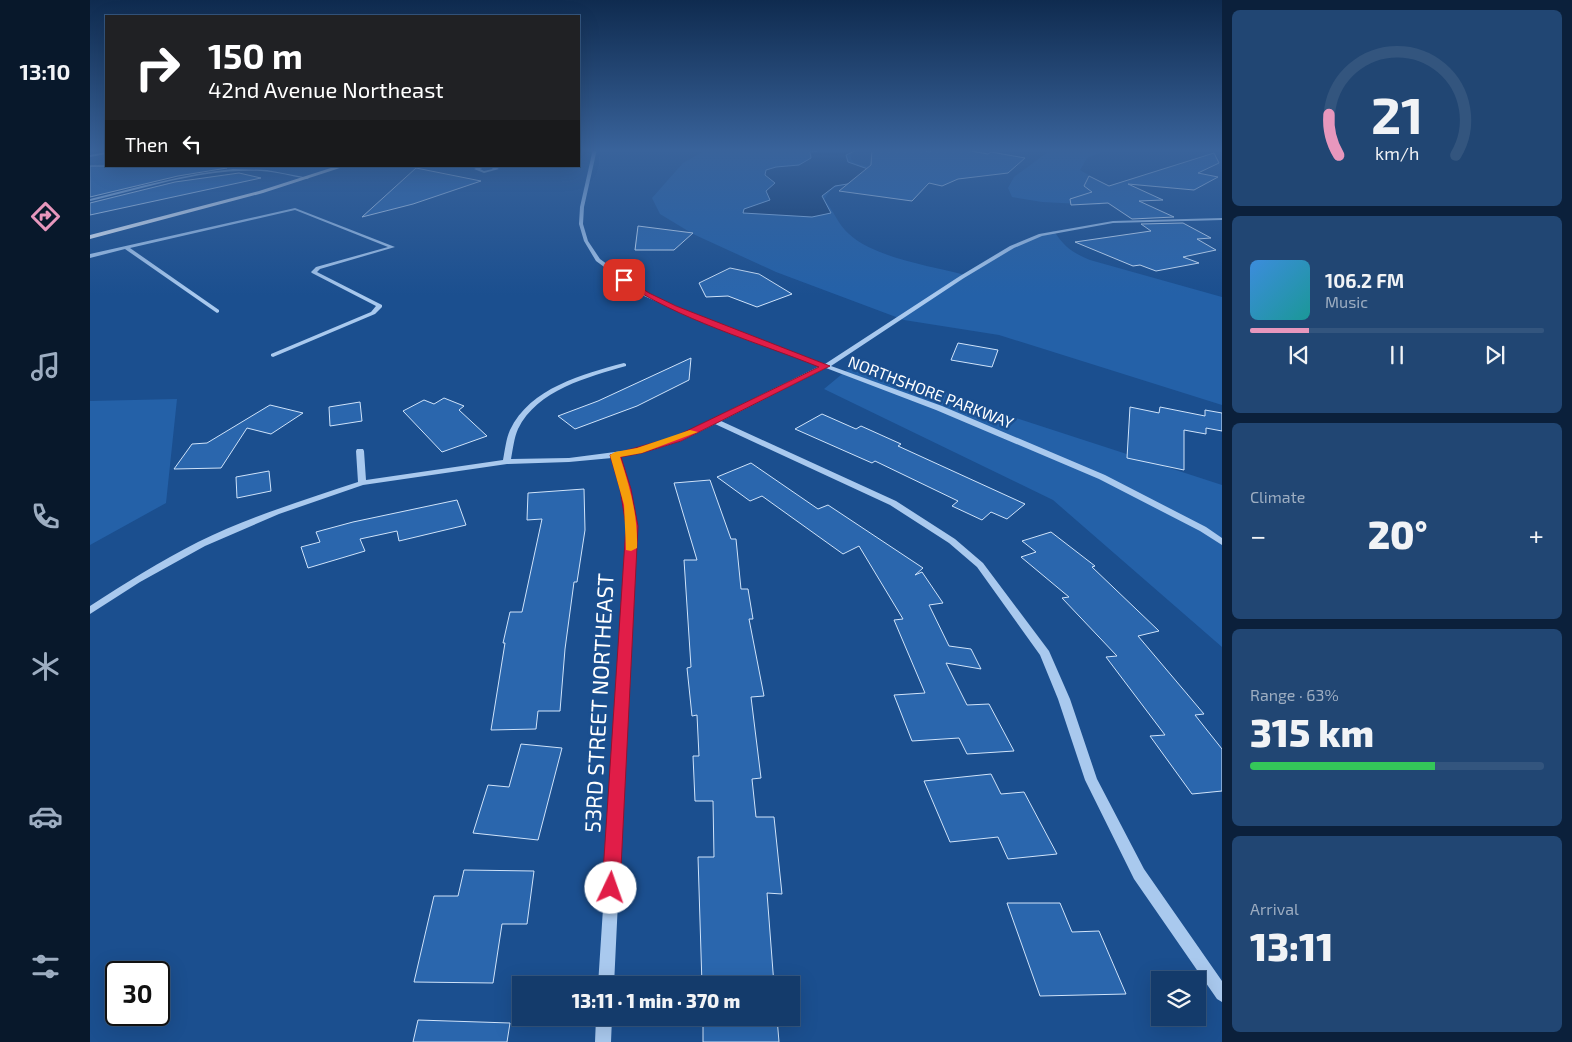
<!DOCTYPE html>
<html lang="en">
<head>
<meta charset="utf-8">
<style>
  body { margin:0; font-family:"Exo 2",sans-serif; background:#214673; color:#f1f3f6; height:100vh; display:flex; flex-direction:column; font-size:19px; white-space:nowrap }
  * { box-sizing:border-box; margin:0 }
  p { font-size:16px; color:#9dadc1 }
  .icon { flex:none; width:28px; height:28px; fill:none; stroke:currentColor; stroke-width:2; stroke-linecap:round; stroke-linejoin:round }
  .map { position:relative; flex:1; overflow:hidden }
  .side { display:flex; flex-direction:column; gap:10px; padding:10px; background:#0b203b; width:350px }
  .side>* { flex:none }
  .hud { position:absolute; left:15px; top:15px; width:475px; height:152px; border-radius:0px; box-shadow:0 5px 20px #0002,0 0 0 1px #33557e; background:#202124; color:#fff; overflow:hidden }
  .controls { position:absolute; left:1061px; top:971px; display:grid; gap:10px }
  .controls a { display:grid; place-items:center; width:55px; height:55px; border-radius:0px; background:#143b6b; box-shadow:0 5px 20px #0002,0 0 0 1px #33557e; font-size:25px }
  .speed { position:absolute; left:15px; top:961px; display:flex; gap:10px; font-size:25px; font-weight:700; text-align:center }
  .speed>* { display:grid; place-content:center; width:65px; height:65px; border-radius:50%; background:#143b6b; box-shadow:0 5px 20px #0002,0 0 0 1px #33557e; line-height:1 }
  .speed .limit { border:2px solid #111; border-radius:8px; background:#fff; color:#111 }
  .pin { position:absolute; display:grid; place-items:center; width:42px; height:42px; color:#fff; margin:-21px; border-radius:10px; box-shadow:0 2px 8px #0006 }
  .me { position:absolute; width:55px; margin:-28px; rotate:3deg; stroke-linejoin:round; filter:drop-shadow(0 0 4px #0008) }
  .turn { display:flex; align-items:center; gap:18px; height:105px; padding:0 20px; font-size:22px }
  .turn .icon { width:65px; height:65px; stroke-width:2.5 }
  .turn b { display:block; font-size:35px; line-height:42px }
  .then { display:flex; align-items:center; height:48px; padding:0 20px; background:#0003; gap:10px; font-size:19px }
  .big { font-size:38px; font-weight:800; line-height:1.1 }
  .side .tile { flex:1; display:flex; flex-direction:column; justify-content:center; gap:8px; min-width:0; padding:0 18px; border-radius:8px; background:#214673 }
  .side .dial { align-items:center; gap:0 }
  .dial svg { height:130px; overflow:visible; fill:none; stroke:#33557e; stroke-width:7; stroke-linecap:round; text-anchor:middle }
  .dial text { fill:#f1f3f6; stroke:none }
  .song { display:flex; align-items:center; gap:15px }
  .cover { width:60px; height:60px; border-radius:8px; background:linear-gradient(135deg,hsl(210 70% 55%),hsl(180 70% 35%)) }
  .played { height:5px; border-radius:2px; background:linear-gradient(90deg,#e797bd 20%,#33557e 20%) }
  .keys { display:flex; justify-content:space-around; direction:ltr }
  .heat { display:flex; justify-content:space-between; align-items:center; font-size:28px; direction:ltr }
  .charge { height:8px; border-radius:4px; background:linear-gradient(90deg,#34c759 63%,#33557e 0) }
  .trip { position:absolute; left:422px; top:976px; width:288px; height:50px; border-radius:0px; background:#143b6b; box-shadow:0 5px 20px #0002,0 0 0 1px #33557e; font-weight:800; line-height:50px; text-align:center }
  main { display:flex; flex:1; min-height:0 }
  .tabs { display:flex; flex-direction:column; width:90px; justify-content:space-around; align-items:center; background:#08182b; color:#9dadc1 }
  .tabs .icon { width:35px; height:35px }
  .tabs .active { color:#e797bd }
  .tabs b { font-size:22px; color:#f1f3f6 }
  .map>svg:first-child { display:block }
</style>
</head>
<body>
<main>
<nav class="tabs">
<b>13:10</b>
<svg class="icon active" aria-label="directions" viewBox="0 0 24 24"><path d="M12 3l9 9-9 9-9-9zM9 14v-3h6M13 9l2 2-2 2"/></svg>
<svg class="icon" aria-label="music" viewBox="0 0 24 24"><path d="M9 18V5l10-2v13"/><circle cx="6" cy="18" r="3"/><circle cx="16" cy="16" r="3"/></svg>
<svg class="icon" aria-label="phone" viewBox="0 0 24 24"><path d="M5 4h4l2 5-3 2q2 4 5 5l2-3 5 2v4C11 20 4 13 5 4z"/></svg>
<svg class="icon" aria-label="climate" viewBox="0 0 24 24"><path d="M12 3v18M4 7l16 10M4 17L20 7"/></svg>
<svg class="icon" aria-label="car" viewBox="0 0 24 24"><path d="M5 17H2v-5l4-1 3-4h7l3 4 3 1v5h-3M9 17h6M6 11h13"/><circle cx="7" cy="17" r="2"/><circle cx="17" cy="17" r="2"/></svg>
<svg class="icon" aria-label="filters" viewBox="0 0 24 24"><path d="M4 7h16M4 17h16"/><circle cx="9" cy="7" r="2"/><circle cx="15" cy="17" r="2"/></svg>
</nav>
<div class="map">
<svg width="1132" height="1042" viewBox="0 0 1132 1042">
  <rect width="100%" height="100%" fill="#1b4f8f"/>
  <!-- green -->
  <path fill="#2461a8" d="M618,149H780L762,152L761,159L764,163L796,171C791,174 786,180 780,183C764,190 746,176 734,200C744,210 748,225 759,234C785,258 841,266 875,275L922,247L964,231C974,247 983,253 1000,260L1132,297V405L909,335L814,320L686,272L603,234L570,214L562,198L593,163Z
    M962,149H1019L997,158L990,170L1018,186L1010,205L952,202L922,197L918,188L924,177Z
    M769,360L920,416L1132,485V647L963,500L734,389Z
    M87,399L76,503L0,545V401Z"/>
  <!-- water -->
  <path fill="#123a6d" stroke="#9cc4f0" d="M747,149H769L756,155L758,162L778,169L770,182L745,186L732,196L741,213L722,217L653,213L654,209L680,200L676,191L685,183L675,175L676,170L686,167L709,165L721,158L720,152Z"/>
  <!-- building -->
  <path fill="#2a66ad" stroke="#cfe3fa" d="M847,149H870L898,154L901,152L935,158L918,173L868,179L852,186L839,183L822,201L749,191L781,165L782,150L842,151Z
    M1124,153L1129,163L1108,173L1128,177L1104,190L1038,184L1073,200L1049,201L1084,217L1042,219L1018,203L981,205L980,199L1002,192L994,186L999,176L1019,186Z
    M0,166H131L137,168L88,176L0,197Z
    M326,168L391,181L323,204L272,217Z
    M149,173L171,178L0,215V203L85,182Z
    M1093,223L1121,238L1107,239L1126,250L1093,257L1109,263L1066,271L1050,265L1043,266L985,242L1061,231L1051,224Z
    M548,226L603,233L584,250H545Z
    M640,268L669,274L702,294L667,307L638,296L616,297L609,283Z
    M868,343L908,350L902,367L861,360Z
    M601,358L599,380L547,406L485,429L468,416L508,401Z
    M354,398L374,406L369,410L397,436L352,452L313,411L334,400L344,404Z
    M270,402L272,421L240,426L239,407Z
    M180,405L213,413L181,434L157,428L131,468L84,469L102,444L117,443Z
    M1040,407L1069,413L1070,407L1115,416V410L1132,413V431L1116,428V434L1094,430V470L1037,458Z
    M732,414L766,429L771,426L811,444L808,446L935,504L917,519L901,512L892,520L862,506L868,501L785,461L782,463L705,429Z
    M661,463L728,509L738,505L833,568L825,575L832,572L853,603L839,605L859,646L881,649L891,669L856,663L877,705L899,704L924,751L877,754L869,738L822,741L804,695L835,693L804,620L813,619L769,546L753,554L672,496L660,501L627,477Z
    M179,471L181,491L147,498L146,477Z
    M620,480L641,539H646L651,589H658L663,619H659L674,696L661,697L671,778L662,779L666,817H684L692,894L677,893L684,985H612L608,857H624L623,801H605L603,756H609L607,715L602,716L597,668L601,667L594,560H607L584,483Z
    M494,489L495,530L487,582H484L475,649L470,711H448L446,729L401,730L415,643H413L420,612H432L452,519L437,520L438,493Z
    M367,500L376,525L309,541L307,531L270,539L275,551L218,568L211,547L230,542L226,532L263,522Z
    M961,532L1005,566L1002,567L1069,631L1048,636L1114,714L1105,715L1132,749V791L1102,794L1060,736L1075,735L1016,657L1027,656L972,598L979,597L931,557L946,552L932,541Z
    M431,744L472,748L448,840L383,833L398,785L419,787Z
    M901,774L911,794L934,792L967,854L918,859L908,837L860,842L834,781Z
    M374,870L444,871L437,924H412L403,983L324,982L344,896H368Z
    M917,903H970L982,932L1009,931L1036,994L950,996Z
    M613,1018H687L689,1042H613Z
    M328,1020L420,1023L417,1042H323Z"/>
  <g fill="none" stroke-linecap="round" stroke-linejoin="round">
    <!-- minor -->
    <path fill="#a9c9ee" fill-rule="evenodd" d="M503,149H507L494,207L493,224L498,241L510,259L558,294L627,324L735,364L870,276L920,246L949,234L1023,221L1132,218V220L1023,223L952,236L924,248L874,278L741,366L852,406L1015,475L1116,527L1132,538V545L1110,531L1009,479L846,410L736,368L631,421L806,501L865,539L893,563L959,651L980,699L1007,779L1054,869L1132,981V1002L1127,999L1044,879L995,780L968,699L950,655L887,567L859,543L800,505L625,424L591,441L552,453L529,457L539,489L546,526L524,985H508L538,526L531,489L522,458L479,462L417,464L273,485L189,514L115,546L50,582L0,614V606C35,583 71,561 108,542C159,517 214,500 268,482L266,451L267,449H273L274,451L276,480L413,460C415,450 416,439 420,430C440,388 493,374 534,363L536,364V366C498,377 447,390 428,429C424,438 423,449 421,459L479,458L548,449L585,437L730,366L623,326L554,296L506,261L494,241L489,224L490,207Z
      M16,152V154L0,157V155Z
      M390,166H397L390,169L394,171L403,169L399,166H404L409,169L394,173L384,169Z
      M143,169L177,170L219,178L217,179C202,176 187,172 171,171C113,168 56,188 0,201V199C48,187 94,174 143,169Z
      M205,208L305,247L230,269L227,272L292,305V307L285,314L183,357L181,356V354L281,312L286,306L222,273L221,272L226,267L298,247L205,210L40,248L129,310V312L127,313L35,249L0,258V254Z
      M506,1018H522L521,1042H505Z"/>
    <!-- major -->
    <path fill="#f0f6ff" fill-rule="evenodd" d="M247,166H256L173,193L0,239V235L169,191Z"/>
  </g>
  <!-- sky -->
  <linearGradient id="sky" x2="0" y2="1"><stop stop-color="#0f2b4f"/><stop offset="0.51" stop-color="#39639b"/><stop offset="1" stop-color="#39639b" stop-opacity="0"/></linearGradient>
  <rect width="1132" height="295" fill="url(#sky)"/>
  <!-- route -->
  <path fill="#e11d48" stroke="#92132f" d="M532,278H536L559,293L586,306L740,366L591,441L552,453L531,457L541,489L548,526L530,888L527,894L521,897L514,894L512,888L536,526L530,489L520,455L584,437L729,367C664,341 589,320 532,281Z"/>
  <!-- slow -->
  <path fill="#f59e0b" d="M600,430L608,432L552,453L530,457C540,488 548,515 547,548L541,551L536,550L534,505L520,455L525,452L547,448Z"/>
  <g text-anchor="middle" stroke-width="5" stroke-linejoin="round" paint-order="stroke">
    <!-- far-street labels -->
    <g font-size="16" fill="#fff" stroke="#1b4f8f">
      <text transform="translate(841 392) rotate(21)" y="6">NORTHSHORE PARKWAY</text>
    </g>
    <!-- near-street labels -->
    <g font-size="22" fill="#fff" stroke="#1b4f8f">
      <text transform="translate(509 703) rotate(-87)" y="8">53RD STREET NORTHEAST</text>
    </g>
  </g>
</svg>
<div class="controls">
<a><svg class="icon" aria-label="layers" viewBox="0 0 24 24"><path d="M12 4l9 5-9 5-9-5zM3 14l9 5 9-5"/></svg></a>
</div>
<div class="speed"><div class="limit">30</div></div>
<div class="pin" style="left:534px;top:280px;background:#d93025"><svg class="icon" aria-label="arrive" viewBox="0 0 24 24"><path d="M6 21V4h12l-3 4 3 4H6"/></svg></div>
<svg class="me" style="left:521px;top:888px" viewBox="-20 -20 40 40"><circle r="19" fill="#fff"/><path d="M0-13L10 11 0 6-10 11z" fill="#e11d48"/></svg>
<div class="trip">13:11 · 1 min · 370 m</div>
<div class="hud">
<div class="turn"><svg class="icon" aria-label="right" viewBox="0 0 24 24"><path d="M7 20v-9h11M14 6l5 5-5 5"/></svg><div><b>150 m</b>42nd Avenue Northeast</div></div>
<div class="then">Then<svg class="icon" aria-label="left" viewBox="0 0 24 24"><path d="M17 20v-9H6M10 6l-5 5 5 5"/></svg></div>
</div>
</div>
<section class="side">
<div class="tile dial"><svg viewBox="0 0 100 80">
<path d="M14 69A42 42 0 1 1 86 69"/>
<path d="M14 69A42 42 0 0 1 8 44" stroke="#e797bd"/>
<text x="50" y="56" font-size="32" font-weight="700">21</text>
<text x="50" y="72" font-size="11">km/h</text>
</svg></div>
<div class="tile">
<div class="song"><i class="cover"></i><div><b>106.2 FM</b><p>Music</p></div></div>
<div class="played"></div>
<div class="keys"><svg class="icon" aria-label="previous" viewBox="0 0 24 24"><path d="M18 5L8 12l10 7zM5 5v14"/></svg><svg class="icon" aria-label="pause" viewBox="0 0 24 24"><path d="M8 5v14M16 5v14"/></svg><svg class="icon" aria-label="next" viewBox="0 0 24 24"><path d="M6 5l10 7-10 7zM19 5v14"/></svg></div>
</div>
<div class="tile"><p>Climate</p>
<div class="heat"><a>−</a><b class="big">20°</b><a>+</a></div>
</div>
<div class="tile"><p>Range · 63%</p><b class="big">315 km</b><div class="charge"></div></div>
<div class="tile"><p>Arrival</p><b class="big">13:11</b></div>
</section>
</main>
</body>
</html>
